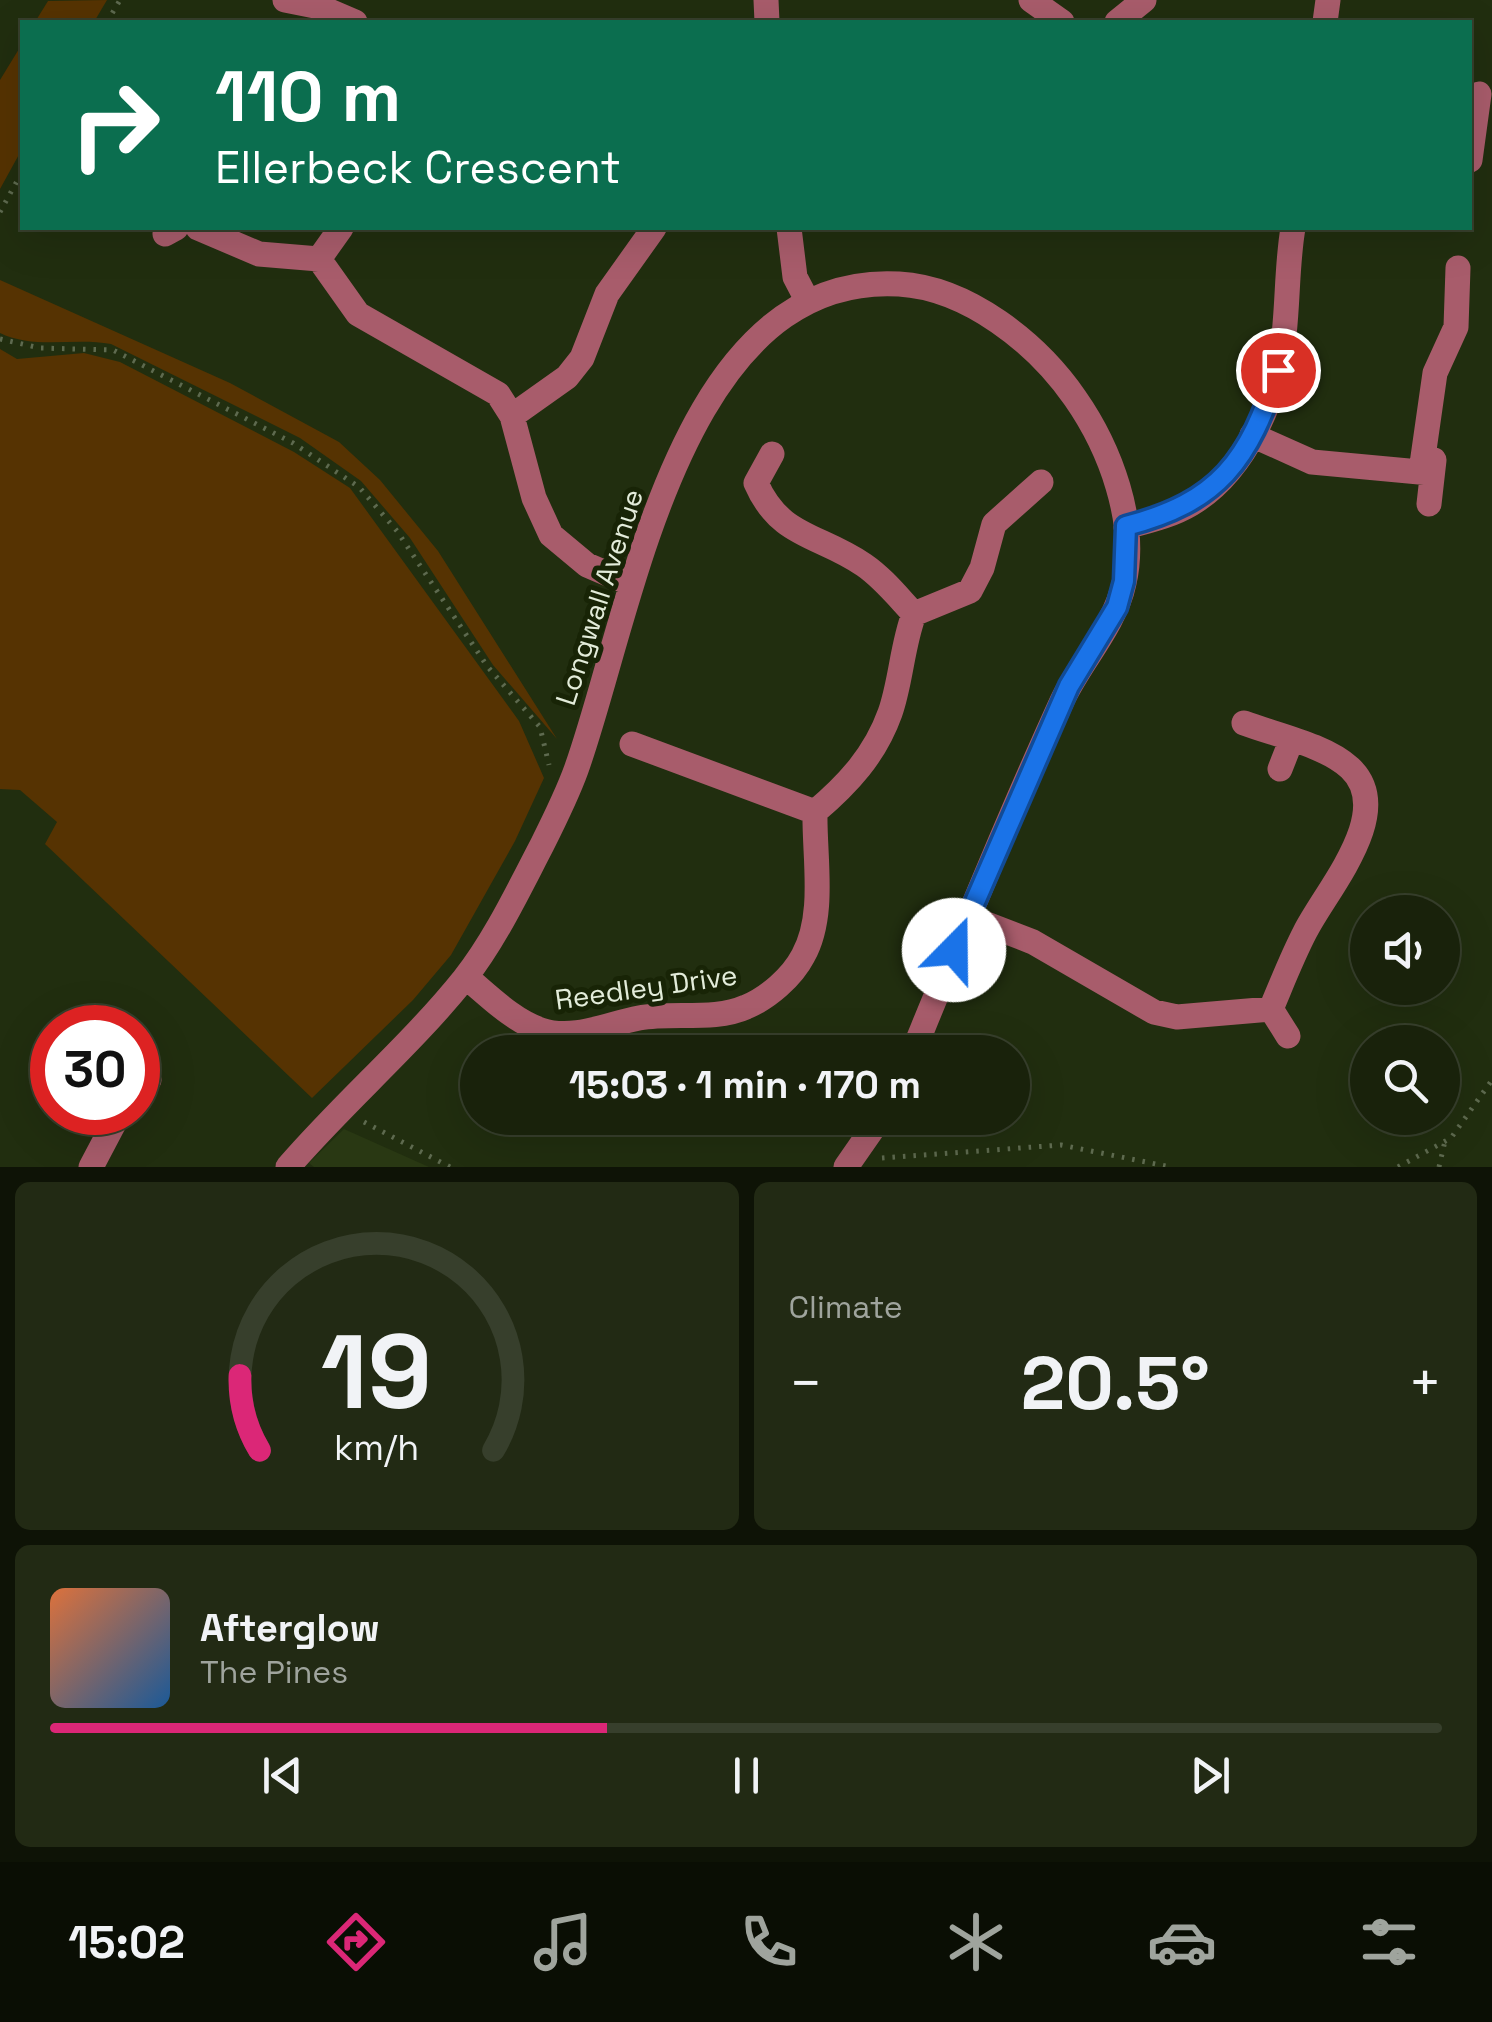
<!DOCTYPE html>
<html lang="en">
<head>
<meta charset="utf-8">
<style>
  body { margin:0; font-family:"Space Grotesk",sans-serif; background:#222a14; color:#f1f3f6; height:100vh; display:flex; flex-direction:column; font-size:38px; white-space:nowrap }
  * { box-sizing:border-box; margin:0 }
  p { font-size:32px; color:#9fa49d }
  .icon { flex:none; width:55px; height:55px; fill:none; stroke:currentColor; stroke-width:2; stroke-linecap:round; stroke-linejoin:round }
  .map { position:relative; height:1167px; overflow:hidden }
  .sheet { display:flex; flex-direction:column; gap:15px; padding:15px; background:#0e1306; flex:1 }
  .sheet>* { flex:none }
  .hud { position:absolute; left:20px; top:20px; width:1452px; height:210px; border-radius:0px; box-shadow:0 10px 40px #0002,0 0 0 2px #373f2c; background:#0b6e4f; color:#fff; overflow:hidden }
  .buttons { position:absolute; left:1350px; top:895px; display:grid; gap:20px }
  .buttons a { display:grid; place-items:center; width:110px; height:110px; border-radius:50%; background:#19220b; box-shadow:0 10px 40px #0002,0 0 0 2px #373f2c; font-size:50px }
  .speed { position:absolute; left:30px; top:1005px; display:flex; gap:20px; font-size:50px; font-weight:700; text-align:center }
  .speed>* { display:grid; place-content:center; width:130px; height:130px; border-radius:50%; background:#19220b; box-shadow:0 10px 40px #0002,0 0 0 2px #373f2c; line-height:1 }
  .speed .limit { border:15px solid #d22; background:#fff; color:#111 }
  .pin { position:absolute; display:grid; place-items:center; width:85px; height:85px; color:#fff; margin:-42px; border:5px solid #fff; border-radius:50%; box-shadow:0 2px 10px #0007 }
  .me { position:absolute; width:110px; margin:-55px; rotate:22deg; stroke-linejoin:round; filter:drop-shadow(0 0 8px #0008) }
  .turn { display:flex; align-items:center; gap:35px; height:210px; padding:0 30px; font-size:45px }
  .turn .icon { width:130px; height:130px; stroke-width:2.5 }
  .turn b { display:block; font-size:70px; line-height:85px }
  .big { font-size:75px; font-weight:700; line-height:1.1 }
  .sheet .widget { flex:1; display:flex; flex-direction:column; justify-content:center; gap:15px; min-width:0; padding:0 35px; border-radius:15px; background:#222a14 }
  .sheet .dial { align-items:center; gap:0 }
  .dial svg { height:260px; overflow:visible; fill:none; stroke:#373f2c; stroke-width:7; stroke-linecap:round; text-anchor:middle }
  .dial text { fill:#f1f3f6; stroke:none }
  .song { display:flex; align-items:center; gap:30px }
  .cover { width:120px; height:120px; border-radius:15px; background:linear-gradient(135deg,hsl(20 70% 55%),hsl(210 70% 35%)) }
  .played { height:10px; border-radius:5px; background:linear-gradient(90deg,#db2777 40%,#373f2c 40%) }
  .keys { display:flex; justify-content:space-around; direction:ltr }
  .heat { display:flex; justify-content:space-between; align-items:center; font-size:55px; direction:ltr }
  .sheet .tiles { flex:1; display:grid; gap:15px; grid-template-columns:1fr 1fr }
  .widget:last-child { grid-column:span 2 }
  .trip { position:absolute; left:460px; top:1035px; width:570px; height:100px; border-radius:50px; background:#19220b; box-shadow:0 10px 40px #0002,0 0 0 2px #373f2c; font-weight:700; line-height:100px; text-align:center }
  .menu { display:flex; height:160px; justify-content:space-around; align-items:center; background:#0a0e04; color:#9fa49d }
  .menu .icon { width:70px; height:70px }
  .menu .current { color:#db2777 }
  .menu b { font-size:45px; color:#f1f3f6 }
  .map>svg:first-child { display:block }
</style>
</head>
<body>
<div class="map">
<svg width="1492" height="1167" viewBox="0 0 1492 1167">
  <rect width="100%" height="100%" fill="#212e0f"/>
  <!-- built -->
  <path fill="#293813" d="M344,1129L429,1167H314L309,1163Z"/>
  <!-- green -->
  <path fill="#563302" d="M107,0L94,22H35L48,1Z
    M22,44V149L0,189V80Z
    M0,280L230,383L339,442L380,480L438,551L557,739L493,665L410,538L361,481L300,438L111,344C74,337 35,350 0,333Z
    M0,349L17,359L84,353L120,362L294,452L350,488L519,721L544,778L515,841L451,955L413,1000L312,1098L45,844L57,822L20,790L0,789Z"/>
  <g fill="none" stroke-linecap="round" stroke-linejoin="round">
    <!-- path -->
    <path stroke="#5e6a4f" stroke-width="5" stroke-dasharray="2.5 8" stroke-linecap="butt" d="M107,22L120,0
      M0,212L22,172
      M0,339L40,348L113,350L293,443L359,487L397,531L487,666L540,727L549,765
      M364,1122L450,1167
      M882,1158L1061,1145L1171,1167
      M1398,1167L1451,1138L1492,1080
      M1439,1167L1445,1141"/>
    <!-- minor -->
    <path stroke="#a85c6b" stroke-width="25" d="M285,0L320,7L355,22
      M766,0L767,22
      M1031,0L1062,22
      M1117,22L1144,0
      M1325,22L1328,0
      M1470,160L1479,94
      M198,228L259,254L319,259
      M341,228L319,259L358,314L498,394L512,416L534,498L551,535L587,565L629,583
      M789,228L795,277L807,300
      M165,234L176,228
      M512,416L567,377L582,358L607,294L654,228
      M1252,435L1312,462L1430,473
      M772,454L756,483C780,538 819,534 864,565C883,578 898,597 914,614
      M1421,471L1435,373L1456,327L1458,268
      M1429,504L1434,460
      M1126,527C1148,521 1171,516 1191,504C1245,472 1279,395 1284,335C1288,299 1287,263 1293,228
      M1244,723C1276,735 1325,745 1350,768C1397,812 1326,890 1305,932C1292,957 1282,983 1271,1009
      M632,744L815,812
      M1280,769L1291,741
      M968,917L1033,942L1154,1012L1177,1017L1271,1009L1288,1036
      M466,977C489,996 512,1020 541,1030C573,1041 608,1024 639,1018C673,1012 715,1021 746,1007C768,998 792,977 803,956C826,915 814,857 815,812C848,784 875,755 890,713C901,682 902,646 914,614L970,591L982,568L994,524L1041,482
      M138,1082L149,1080
      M91,1167L120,1112
      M288,1167C344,1102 411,1045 464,979C495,940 519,889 542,845C554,821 567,795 576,770C631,618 678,271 899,284C968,288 1037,343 1075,398C1110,448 1138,522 1124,583C1115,626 1080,662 1062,701C1009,817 961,935 913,1052
      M846,1167L880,1118"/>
  </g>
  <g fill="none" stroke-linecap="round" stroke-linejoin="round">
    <!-- route casing -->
    <g stroke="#114b97" stroke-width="25">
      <path id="route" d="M954,950L1069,686L1117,607L1124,581L1126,526C1219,502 1249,461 1278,370"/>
    </g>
    <!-- route -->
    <use href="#route" stroke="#1a73e8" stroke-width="18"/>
  </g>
  <g text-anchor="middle" stroke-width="10" stroke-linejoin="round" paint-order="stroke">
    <!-- street labels -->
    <g font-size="28" fill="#e3ecda" stroke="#182406">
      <text transform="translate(599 597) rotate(-72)" y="10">Longwall Avenue</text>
      <text transform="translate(646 987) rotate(-8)" y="10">Reedley Drive</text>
    </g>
  </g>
</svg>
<div class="buttons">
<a><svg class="icon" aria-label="sound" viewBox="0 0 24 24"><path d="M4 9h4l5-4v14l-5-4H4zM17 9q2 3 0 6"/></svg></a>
<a><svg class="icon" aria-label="search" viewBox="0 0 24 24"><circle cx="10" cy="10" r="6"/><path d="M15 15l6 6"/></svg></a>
</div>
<div class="speed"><div class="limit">30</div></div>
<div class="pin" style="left:1278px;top:370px;background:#d93025"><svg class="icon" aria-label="arrive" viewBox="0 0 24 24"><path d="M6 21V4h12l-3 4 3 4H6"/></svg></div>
<svg class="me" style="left:954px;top:950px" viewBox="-20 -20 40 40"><circle r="19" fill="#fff"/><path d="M0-13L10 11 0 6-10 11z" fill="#1a73e8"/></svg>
<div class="trip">15:03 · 1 min · 170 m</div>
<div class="hud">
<div class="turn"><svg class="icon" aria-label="right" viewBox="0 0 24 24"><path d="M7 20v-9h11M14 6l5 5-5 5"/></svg><div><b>110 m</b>Ellerbeck Crescent</div></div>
</div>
</div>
<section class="sheet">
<div class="tiles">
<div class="widget dial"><svg viewBox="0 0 100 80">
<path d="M14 69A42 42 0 1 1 86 69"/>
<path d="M14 69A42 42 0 0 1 8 46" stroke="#db2777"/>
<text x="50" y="56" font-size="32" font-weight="700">19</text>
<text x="50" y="72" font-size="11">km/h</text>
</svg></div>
<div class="widget"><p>Climate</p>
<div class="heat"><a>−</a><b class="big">20.5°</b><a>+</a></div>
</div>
<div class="widget">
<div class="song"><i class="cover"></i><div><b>Afterglow</b><p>The Pines</p></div></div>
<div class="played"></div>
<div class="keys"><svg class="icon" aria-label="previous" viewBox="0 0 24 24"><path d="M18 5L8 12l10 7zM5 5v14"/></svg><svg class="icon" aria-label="pause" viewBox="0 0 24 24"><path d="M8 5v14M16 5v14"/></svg><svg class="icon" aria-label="next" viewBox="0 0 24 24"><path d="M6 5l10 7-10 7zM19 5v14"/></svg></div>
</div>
</div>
</section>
<nav class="menu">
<b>15:02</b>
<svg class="icon current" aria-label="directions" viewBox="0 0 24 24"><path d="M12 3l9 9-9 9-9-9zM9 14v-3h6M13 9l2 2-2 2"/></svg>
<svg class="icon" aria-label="music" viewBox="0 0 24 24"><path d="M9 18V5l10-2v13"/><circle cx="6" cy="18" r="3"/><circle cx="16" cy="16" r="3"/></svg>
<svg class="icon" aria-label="phone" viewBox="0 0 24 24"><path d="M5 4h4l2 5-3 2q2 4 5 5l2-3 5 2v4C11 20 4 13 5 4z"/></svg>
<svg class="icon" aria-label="climate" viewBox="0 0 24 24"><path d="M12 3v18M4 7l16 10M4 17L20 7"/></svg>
<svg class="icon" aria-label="car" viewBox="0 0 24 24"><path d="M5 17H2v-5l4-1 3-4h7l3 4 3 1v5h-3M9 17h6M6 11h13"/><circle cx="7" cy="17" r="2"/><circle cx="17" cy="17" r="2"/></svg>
<svg class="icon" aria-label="filters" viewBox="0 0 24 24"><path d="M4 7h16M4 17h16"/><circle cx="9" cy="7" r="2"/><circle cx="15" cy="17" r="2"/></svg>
</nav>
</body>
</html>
